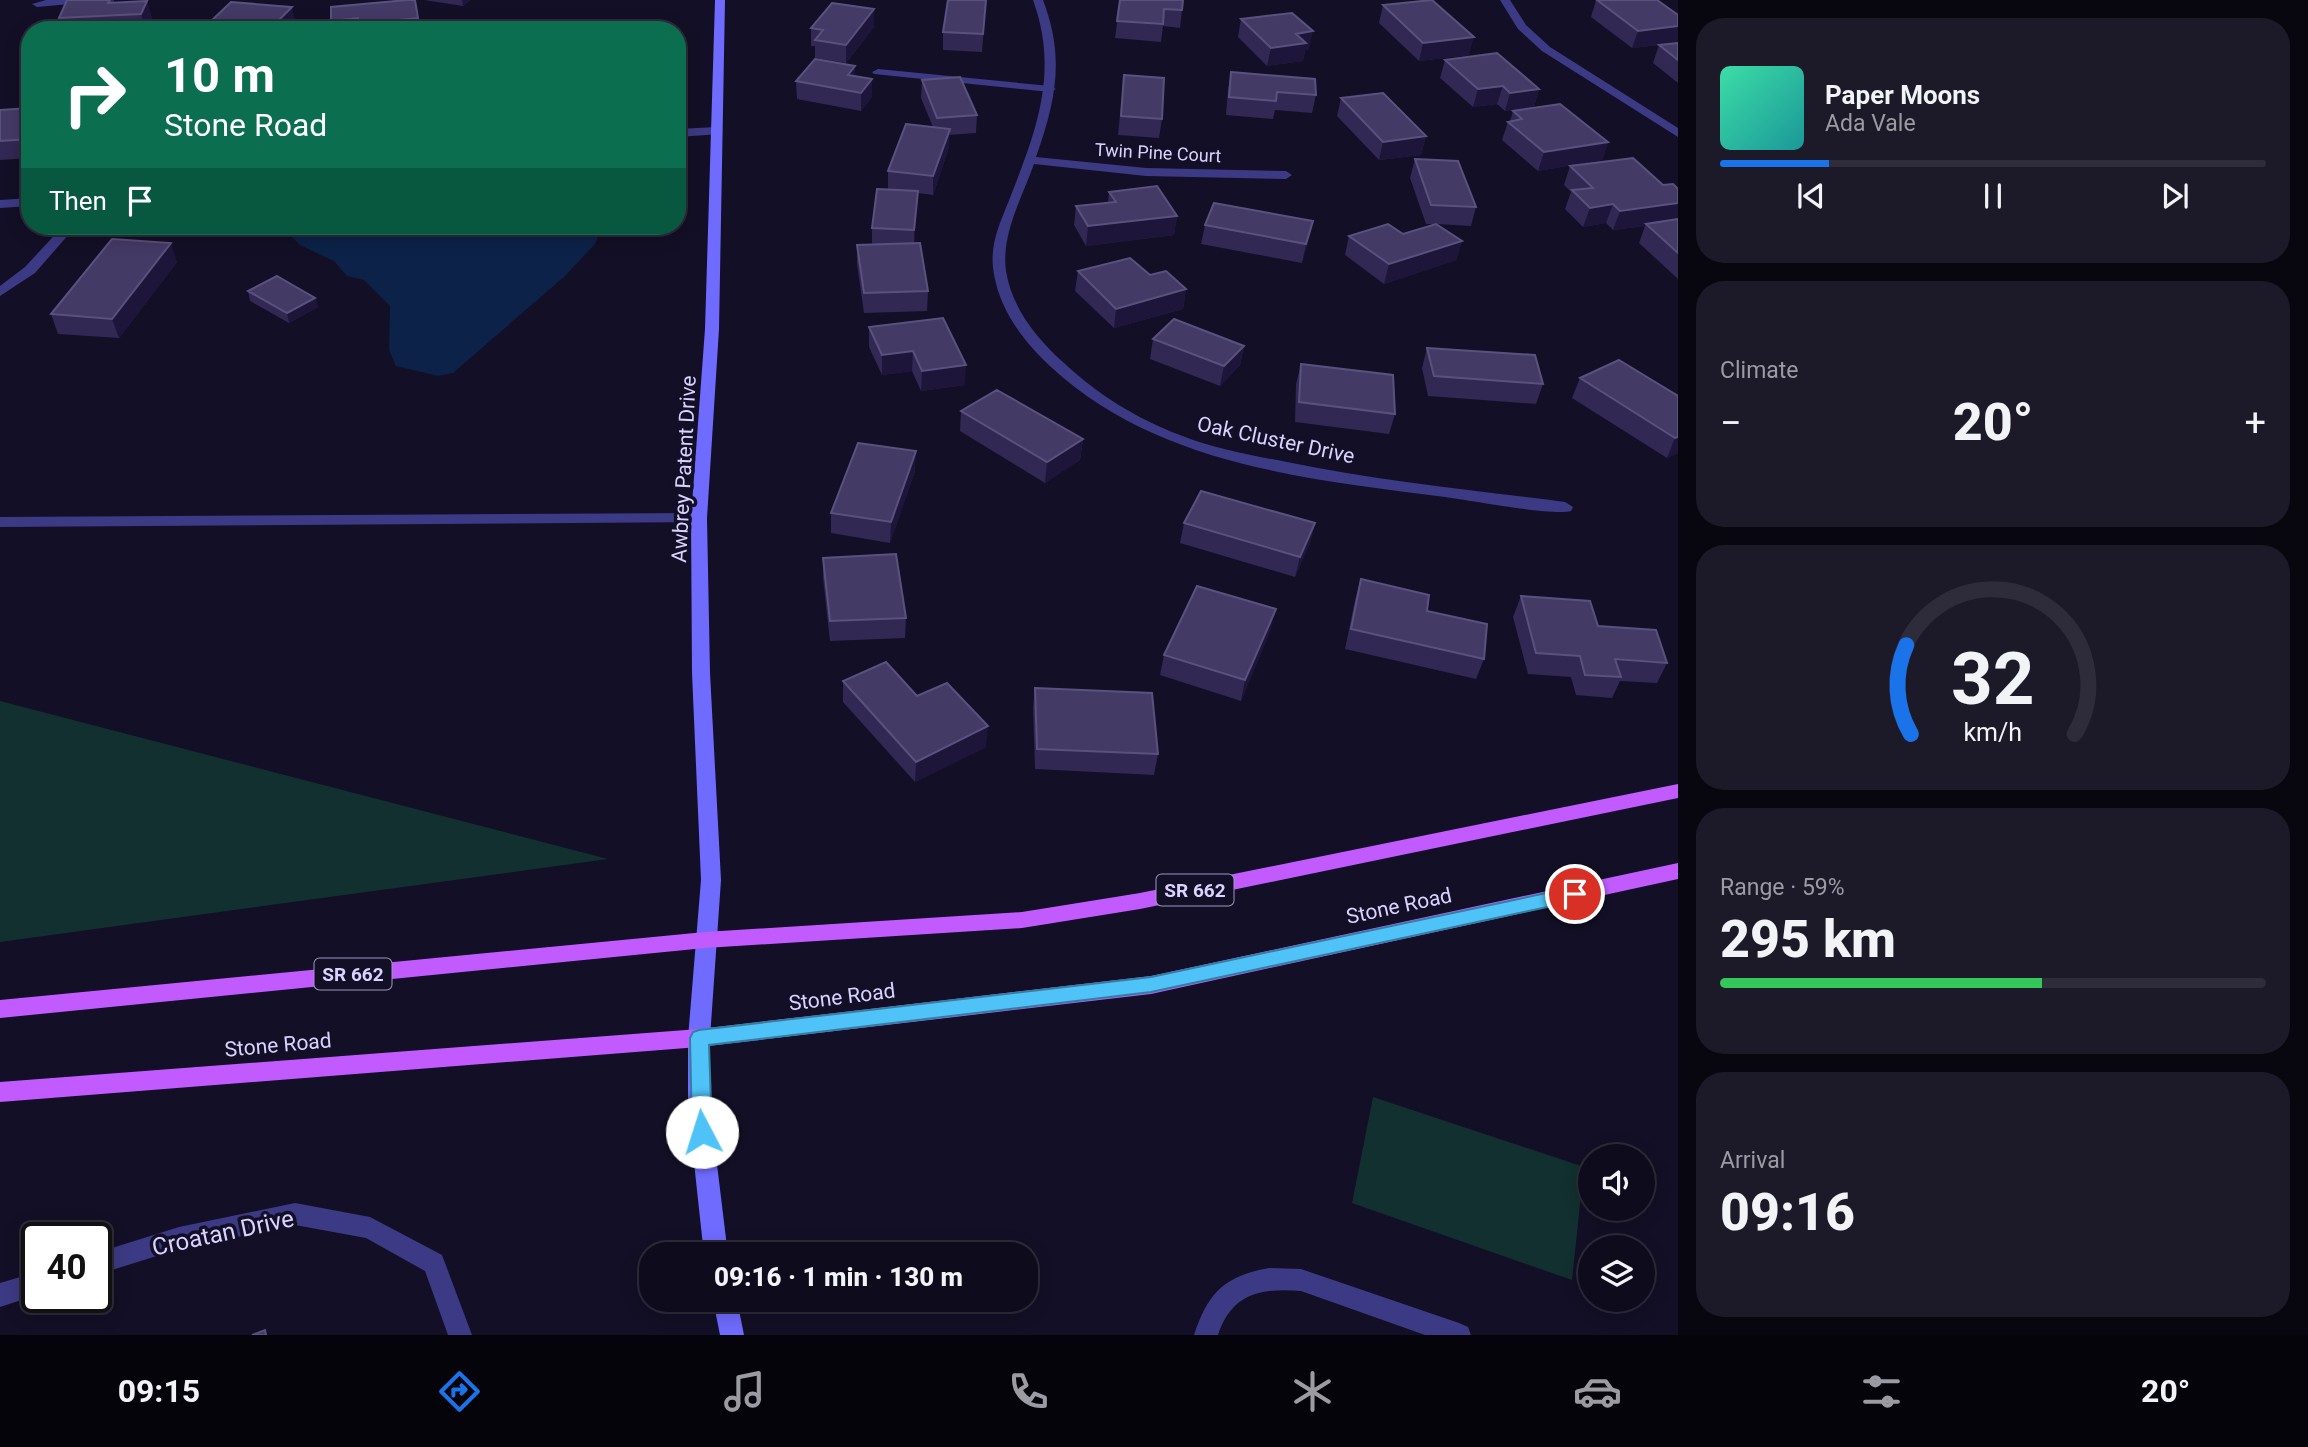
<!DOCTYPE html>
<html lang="en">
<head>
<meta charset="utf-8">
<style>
  body { margin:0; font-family:Roboto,sans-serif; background:#1c1929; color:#f1f3f6; height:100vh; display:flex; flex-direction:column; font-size:26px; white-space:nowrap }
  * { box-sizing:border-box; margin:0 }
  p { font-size:23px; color:#9b9ba3 }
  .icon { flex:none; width:38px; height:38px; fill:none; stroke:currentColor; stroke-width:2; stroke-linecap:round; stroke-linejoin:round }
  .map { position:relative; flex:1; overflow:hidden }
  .panel { display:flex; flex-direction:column; gap:18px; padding:18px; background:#08060f; width:630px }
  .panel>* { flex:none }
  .top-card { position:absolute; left:21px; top:21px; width:665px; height:214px; border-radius:28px; box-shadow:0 4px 18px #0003,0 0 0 2px #2e2b3b; background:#0b6e4f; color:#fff; overflow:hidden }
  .tools { position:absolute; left:1578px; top:1144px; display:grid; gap:14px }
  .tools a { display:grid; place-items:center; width:77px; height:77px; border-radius:50%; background:#0e0b1c; box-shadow:0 4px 18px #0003,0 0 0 2px #2e2b3b; font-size:35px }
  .speed { position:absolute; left:21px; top:1222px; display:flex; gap:14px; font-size:35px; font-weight:700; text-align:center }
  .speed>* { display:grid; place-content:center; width:91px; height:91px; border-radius:50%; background:#0e0b1c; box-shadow:0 4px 18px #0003,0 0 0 2px #2e2b3b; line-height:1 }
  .speed .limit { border:4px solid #111; border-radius:10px; background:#fff; color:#111 }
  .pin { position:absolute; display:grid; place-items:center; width:60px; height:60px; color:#fff; margin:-30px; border:4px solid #fff; border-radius:50%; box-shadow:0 2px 7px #0007 }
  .me { position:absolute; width:77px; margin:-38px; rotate:355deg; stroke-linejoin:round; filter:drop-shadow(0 0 5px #0008) }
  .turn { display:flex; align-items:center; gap:24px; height:147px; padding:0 28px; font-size:32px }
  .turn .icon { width:91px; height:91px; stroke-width:2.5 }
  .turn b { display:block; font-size:49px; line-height:60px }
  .then { display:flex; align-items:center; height:66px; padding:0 28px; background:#0003; gap:14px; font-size:26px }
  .big { font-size:52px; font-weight:800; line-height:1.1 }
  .panel .card { flex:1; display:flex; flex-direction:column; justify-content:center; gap:10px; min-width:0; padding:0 24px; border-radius:28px; background:#1c1929 }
  .panel .dial { align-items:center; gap:0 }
  .dial svg { height:182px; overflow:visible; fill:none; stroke:#2e2b3b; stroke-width:7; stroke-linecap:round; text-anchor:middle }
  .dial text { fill:#f1f3f6; stroke:none }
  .song { display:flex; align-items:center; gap:21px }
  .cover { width:84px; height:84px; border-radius:10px; background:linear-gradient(135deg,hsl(160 70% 55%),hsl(180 70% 35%)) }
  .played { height:7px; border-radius:4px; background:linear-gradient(90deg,#1a73e8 20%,#2e2b3b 20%) }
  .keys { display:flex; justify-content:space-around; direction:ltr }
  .heat { display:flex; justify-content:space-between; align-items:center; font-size:38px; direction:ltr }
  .charge { height:10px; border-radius:5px; background:linear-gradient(90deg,#34c759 59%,#2e2b3b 0) }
  .trip { position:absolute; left:639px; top:1242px; width:399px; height:70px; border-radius:28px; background:#0e0b1c; box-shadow:0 4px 18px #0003,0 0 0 2px #2e2b3b; font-weight:800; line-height:70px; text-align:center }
  .tabs { display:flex; height:112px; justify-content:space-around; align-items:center; background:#06040b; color:#9b9ba3 }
  .tabs .icon { width:49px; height:49px }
  .tabs .active { color:#1a73e8 }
  .tabs b { font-size:32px; color:#f1f3f6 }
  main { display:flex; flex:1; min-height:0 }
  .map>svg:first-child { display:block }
</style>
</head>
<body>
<main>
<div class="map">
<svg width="1678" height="1335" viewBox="0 0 1678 1335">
  <rect width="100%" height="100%" fill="#130f26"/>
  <!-- green -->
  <path fill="#12302f" d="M0,701L608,859L0,942Z
    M1373,1097L1584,1167L1572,1280L1352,1203Z"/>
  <!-- water -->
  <path fill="#0c2248" d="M301,226H602L595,244L565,276L453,373L438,376L396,366L389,350L390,306L364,280L347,276L334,261L300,245L292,237Z"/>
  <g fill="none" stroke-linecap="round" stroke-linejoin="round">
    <!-- lane -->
    <path fill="#3d3a85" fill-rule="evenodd" d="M46,0H86L81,3L37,7L32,4Z
      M878,69L1050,86L1056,89L1050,92L874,74L872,72Z
      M699,513L705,514L707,518L705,522L0,527V517Z"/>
    <!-- street -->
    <path fill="#3d3a85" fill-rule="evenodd" d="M1033,0H1043C1065,58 1056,100 1036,157L1146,168L1286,171L1292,175L1286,179L1146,176L1034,164C1022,198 1001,234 1006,271C1012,308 1036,338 1064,363C1097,394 1137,419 1180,435C1214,449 1251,455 1287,462C1379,481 1472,490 1565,502L1573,507L1571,511C1552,516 1469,500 1445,497C1307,479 1157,465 1051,367C1024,342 1000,311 994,274C989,248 998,227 1008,203C1035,134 1060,74 1033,0Z
      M1500,0H1510L1526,25L1550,47L1678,128V137L1542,51L1518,29Z
      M717,127L721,128V134L677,137V129Z
      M30,198V206L0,208V200Z
      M63,226H76L35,273L0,296V286L25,267Z
      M295,1203L370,1217L442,1255L472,1335H448L425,1271L366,1238L295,1225L179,1249L96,1275V1253L179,1227Z
      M1269,1268L1301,1269L1459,1323L1468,1327L1471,1335H1425L1301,1291C1261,1288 1232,1293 1218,1335H1194C1208,1293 1224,1276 1269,1268Z
      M37,1272V1295L0,1307V1283Z"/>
    <!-- secondary -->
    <path fill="#6f6bff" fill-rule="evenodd" d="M715,0H725L719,329L707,518L710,673L721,880L710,1038V1107L728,1255H704L688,1107V1038L701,880L692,673L691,518L705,329Z
      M713,1300H737L744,1335H720Z"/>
    <!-- primary -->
    <path fill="#c25bff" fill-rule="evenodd" d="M1678,784V798L1140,909L1022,928L705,948L0,1018V1000L705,932L1022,912L1140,893Z
      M1678,863V879L1151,994L699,1047L0,1102V1082L699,1029L1151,976Z"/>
  </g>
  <!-- wall -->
  <path fill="#312854" d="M67,0H114V3L147,1L152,19L147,30H63L59,18Z
    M424,0H470L463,6Z
    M1120,0L1182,10L1180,28L1163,26L1161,42L1115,38Z
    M1596,0H1657L1678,43V83L1653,63L1659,45L1632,48L1591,17Z
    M231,2L296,24L291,30H211L209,23Z
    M1383,5L1469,55L1419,61L1379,23Z
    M874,9V27L846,63L815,58V46H811V28Z
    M985,15L982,52L943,50V32Z
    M1241,19L1309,49L1305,50L1303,61L1267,66L1238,37Z
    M1445,60L1539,89L1534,107L1505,111L1497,104L1473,107L1440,78Z
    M1231,72L1316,95L1312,113L1275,110L1273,119L1226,115L1228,90Z
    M1124,75L1162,119L1159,138L1118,135Z
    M855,76L872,79V97L861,111L797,99L796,81Z
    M922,80L977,115L976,133L949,135V147L933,195L918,193L914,243L928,291L927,311L864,313L857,264V245L872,244V228L888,189V171L933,127L921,98Z
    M1341,98L1426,136L1421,155L1379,160L1337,116Z
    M30,108V158L0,160V110Z
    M1513,111L1608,142L1602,160L1538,171L1502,140L1508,122L1510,121Z
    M1415,159L1476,207L1471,226L1437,224L1462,241L1456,260L1384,284L1345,255L1349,236L1403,234L1435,224H1426L1410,178Z
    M1570,166L1678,189V279L1639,243L1645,226L1613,230L1606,223L1583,227L1565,209L1571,192L1564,185Z
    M1109,192L1177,216L1174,235L1086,246L1074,225L1076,206L1108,203Z
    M1313,221L1302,263L1201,244L1205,225Z
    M173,226H224L215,234Z
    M177,262L119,338L58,334L51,314Z
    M1078,271L1150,275L1186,289L1183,309L1114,328L1075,291Z
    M248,291L315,298L318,307L289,323L250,301Z
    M943,318L965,385L921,391L912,371L882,375L869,347V327Z
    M1153,339L1244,346L1240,365L1220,386L1150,359Z
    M1427,348L1543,384L1536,404L1428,396L1422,368Z
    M1301,364L1395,414L1389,434L1295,422L1296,384Z
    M1580,378L1678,396V453L1667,458L1572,398Z
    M961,411L1083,439L1080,460L1045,483L960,431Z
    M915,471L890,543L831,533V513Z
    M1184,523H1315L1310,543L1295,577L1180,543Z
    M823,558L906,618L905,638L830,641L823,578Z
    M1361,579L1427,611L1484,659L1476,679L1345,649L1355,600Z
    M1521,596L1598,626L1667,663L1657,683L1620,681L1612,698L1576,695L1571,677L1528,674L1513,617Z
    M1271,629L1241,701L1160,675L1164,655Z
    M843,681L917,696L986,747L915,782L843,702Z
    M1035,688L1158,754L1154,775L1035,769L1033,708Z"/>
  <!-- shaded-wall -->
  <path fill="#1d163a" d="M415,0L420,30H333L331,21Z
    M462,0H470L463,6Z
    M147,1L152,19L147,30H146L141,14Z
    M292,7L296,24L291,30H280L278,21Z
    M874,9V27L846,63V45Z
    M262,20L264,30H256L255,27Z
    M1678,26V43L1632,48L1638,31Z
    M1313,31L1309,49L1305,50L1303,61L1267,66L1271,48L1296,34Z
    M1474,37L1469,55L1419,61L1423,43Z
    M855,66V84L848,75Z
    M872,79V97L861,111V93Z
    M1503,86L1497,104L1473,107L1478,89Z
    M1539,89L1534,107L1505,111L1510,93Z
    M950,129L949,147L933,195V176Z
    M1426,136L1421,155L1379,160L1383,142Z
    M1608,142L1602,160L1538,171L1544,152Z
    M918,191L917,209L914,249V230Z
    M1678,203V221L1646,224L1645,226L1613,230L1620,211Z
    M1613,204L1606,223L1583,227L1590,208Z
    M1177,216L1174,235L1086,246L1088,226Z
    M1313,221L1309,240L1302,263L1306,244Z
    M212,226H224L215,234Z
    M1462,241L1456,260L1384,284L1389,264Z
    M171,243L177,262L119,338L112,319Z
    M1186,289L1183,309L1114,328L1116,309Z
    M315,298L318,307L289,323L287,313Z
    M1244,346L1240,365L1220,386L1224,366Z
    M913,351L912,371L882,375V355Z
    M966,365L965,385L921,391L922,371Z
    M1678,437V453L1667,458L1675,438Z
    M1083,439L1080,460L1045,483L1047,462Z
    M916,451L915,471L890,543L891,522Z
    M1315,523L1310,543L1295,577L1300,557Z
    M1276,609L1271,629L1241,701L1245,680Z
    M988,726L986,747L915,782L916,762Z"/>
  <!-- building -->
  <path fill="#433a66" stroke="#5a527e" stroke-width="2" d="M67,0H110L108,3L147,1L141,14L59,18Z
    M407,0H415L418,18L358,24V18L331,21V7Z
    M948,0H986L983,34L943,32Z
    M1120,0H1183L1182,10L1164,9L1163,24L1117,21Z
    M1432,0L1474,37L1423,43L1383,5Z
    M1597,0H1657L1678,15V26L1638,31Z
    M231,2L292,7L278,21L262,20L255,27L209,23Z
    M832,3L874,9L846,45L815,40L823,30L811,28Z
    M1292,13L1313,31L1296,34L1306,43L1271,48L1241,19Z
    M1678,43V60L1659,45Z
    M1497,53L1539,89L1510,93L1503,86L1478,89L1445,60Z
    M815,59L855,66L848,75L872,79L861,93L796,81Z
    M1231,72L1315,79L1316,95L1277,92L1276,101L1229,97Z
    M1124,75L1164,78L1162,119L1121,116Z
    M960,77L977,115L937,118L922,80Z
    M1383,93L1426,136L1383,142L1341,98Z
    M1560,104L1608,142L1544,152L1508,122L1522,119L1513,111Z
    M30,108V139L0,141V110Z
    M906,124L950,129L933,176L888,171Z
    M1633,158L1663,185L1673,184L1678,189V203L1620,211L1613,204L1590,208L1572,190L1593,188L1570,166Z
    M1415,159L1458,161L1476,207L1431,205Z
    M1157,186L1177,216L1088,226L1076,206L1116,202L1109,192Z
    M877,189L918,191L914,230L872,228Z
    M1214,203L1313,221L1306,244L1205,225Z
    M1678,219V253L1646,224Z
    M1388,224L1403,234L1436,224L1462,241L1389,264L1349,236Z
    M112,239L171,243L112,319L51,314Z
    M920,243L928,291L864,293L857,245Z
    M1130,258L1150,275L1166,271L1186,289L1116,309L1078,271Z
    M277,276L315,298L287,313L248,291Z
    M943,318L966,365L922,371L913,351L882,355L869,327Z
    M1174,319L1244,346L1224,366L1153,339Z
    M1427,348L1535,355L1543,384L1434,376Z
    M1619,360L1678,396V437L1675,438L1580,378Z
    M1301,364L1393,375L1395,414L1299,402Z
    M997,390L1083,439L1047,462L961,411Z
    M858,443L916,451L891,522L831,513Z
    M1201,491L1315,523L1300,557L1184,523Z
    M896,554L906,618L830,621L823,558Z
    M1361,579L1429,595L1427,611L1487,624L1484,659L1351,629Z
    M1197,586L1276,609L1245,680L1164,655Z
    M1521,596L1590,601L1598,626L1656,630L1667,663L1615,659L1621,677L1585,675L1580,656L1536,653Z
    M886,662L917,696L947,683L988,726L916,762L843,681Z
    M1035,688L1152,693L1158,754L1037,749Z
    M265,1330L266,1335H252Z"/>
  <!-- route -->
  <path fill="#4fc3f7" stroke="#337fa1" stroke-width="2" d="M1575,887L1584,894L1575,901L1151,992L709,1045L712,1132L709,1138L702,1141L695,1138L692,1132L690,1038L693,1032L699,1030L1151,977Z"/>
  <g text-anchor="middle" stroke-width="7" stroke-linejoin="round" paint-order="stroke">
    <!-- far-street labels -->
    <g font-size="18" fill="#d9d4ff" stroke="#130f26">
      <text transform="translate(1158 153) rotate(3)" y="6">Twin Pine Court</text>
    </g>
    <!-- shield labels -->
    <g fill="#130f26" stroke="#9e99be" stroke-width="2">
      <rect x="1156.5" y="874.5" width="77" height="31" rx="5"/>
      <rect x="314.5" y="958.5" width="77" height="31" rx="5"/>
    </g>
    <g font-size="19" font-weight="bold" fill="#d9d4ff">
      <text x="1195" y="897">SR 662</text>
      <text x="353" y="981">SR 662</text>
    </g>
    <!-- street labels -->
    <g font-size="21" fill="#d9d4ff" stroke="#130f26">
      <text transform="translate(1276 440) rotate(12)" y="7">Oak Cluster Drive</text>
      <text transform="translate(684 469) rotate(-87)" y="7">Awbrey Patent Drive</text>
      <text transform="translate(1399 906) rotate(-12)" y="7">Stone Road</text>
      <text transform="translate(842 997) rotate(-7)" y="7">Stone Road</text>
      <text transform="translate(278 1045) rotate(-5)" y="7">Stone Road</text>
    </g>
    <!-- near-street labels -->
    <g font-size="24" fill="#d9d4ff" stroke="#130f26">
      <text transform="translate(223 1233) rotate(-12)" y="8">Croatan Drive</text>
    </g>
  </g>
</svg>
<div class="tools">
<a><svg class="icon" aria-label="sound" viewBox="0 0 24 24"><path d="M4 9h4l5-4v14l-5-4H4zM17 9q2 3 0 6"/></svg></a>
<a><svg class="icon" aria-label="layers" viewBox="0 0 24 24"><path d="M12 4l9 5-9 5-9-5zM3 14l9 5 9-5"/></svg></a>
</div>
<div class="speed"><div class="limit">40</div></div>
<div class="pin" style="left:1575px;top:894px;background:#d93025"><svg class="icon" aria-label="arrive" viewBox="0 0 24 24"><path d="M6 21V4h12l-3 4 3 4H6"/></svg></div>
<svg class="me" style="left:702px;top:1132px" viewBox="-20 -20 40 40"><circle r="19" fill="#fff"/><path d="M0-13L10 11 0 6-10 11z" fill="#4fc3f7"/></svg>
<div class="trip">09:16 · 1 min · 130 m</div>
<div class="top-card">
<div class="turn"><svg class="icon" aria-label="right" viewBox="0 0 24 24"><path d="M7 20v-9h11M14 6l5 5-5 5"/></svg><div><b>10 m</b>Stone Road</div></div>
<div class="then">Then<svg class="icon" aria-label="arrive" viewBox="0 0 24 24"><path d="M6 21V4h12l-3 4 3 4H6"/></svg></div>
</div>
</div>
<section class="panel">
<div class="card">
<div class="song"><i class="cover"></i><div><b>Paper Moons</b><p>Ada Vale</p></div></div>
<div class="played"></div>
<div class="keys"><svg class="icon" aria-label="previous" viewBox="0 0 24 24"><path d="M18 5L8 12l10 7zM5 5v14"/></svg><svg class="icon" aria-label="pause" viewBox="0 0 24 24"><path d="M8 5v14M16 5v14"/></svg><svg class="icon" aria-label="next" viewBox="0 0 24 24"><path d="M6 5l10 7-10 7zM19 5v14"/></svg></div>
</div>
<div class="card"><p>Climate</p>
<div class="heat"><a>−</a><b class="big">20°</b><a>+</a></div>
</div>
<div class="card dial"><svg viewBox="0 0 100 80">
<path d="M14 69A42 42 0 1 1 86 69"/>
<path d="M14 69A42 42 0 0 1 12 30" stroke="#1a73e8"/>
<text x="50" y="56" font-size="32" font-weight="700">32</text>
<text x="50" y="72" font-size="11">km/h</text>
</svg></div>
<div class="card"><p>Range · 59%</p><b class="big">295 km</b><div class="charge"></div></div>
<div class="card"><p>Arrival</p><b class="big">09:16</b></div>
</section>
</main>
<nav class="tabs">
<b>09:15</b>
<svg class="icon active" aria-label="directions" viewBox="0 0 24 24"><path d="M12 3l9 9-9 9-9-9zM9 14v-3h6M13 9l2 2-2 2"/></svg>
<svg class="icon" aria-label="music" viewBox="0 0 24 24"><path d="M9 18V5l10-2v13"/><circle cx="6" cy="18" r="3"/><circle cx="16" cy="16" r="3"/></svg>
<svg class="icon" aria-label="phone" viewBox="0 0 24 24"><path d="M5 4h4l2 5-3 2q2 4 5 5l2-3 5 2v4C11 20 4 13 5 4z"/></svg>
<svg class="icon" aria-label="climate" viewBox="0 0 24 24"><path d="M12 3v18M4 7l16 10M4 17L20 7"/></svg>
<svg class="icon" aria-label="car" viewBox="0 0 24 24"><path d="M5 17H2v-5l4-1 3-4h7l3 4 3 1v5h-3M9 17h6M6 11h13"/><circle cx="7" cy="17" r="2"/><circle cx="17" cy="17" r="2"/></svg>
<svg class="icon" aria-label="filters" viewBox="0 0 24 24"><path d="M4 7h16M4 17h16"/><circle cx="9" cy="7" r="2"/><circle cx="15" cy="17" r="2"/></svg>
<b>20°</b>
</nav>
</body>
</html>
